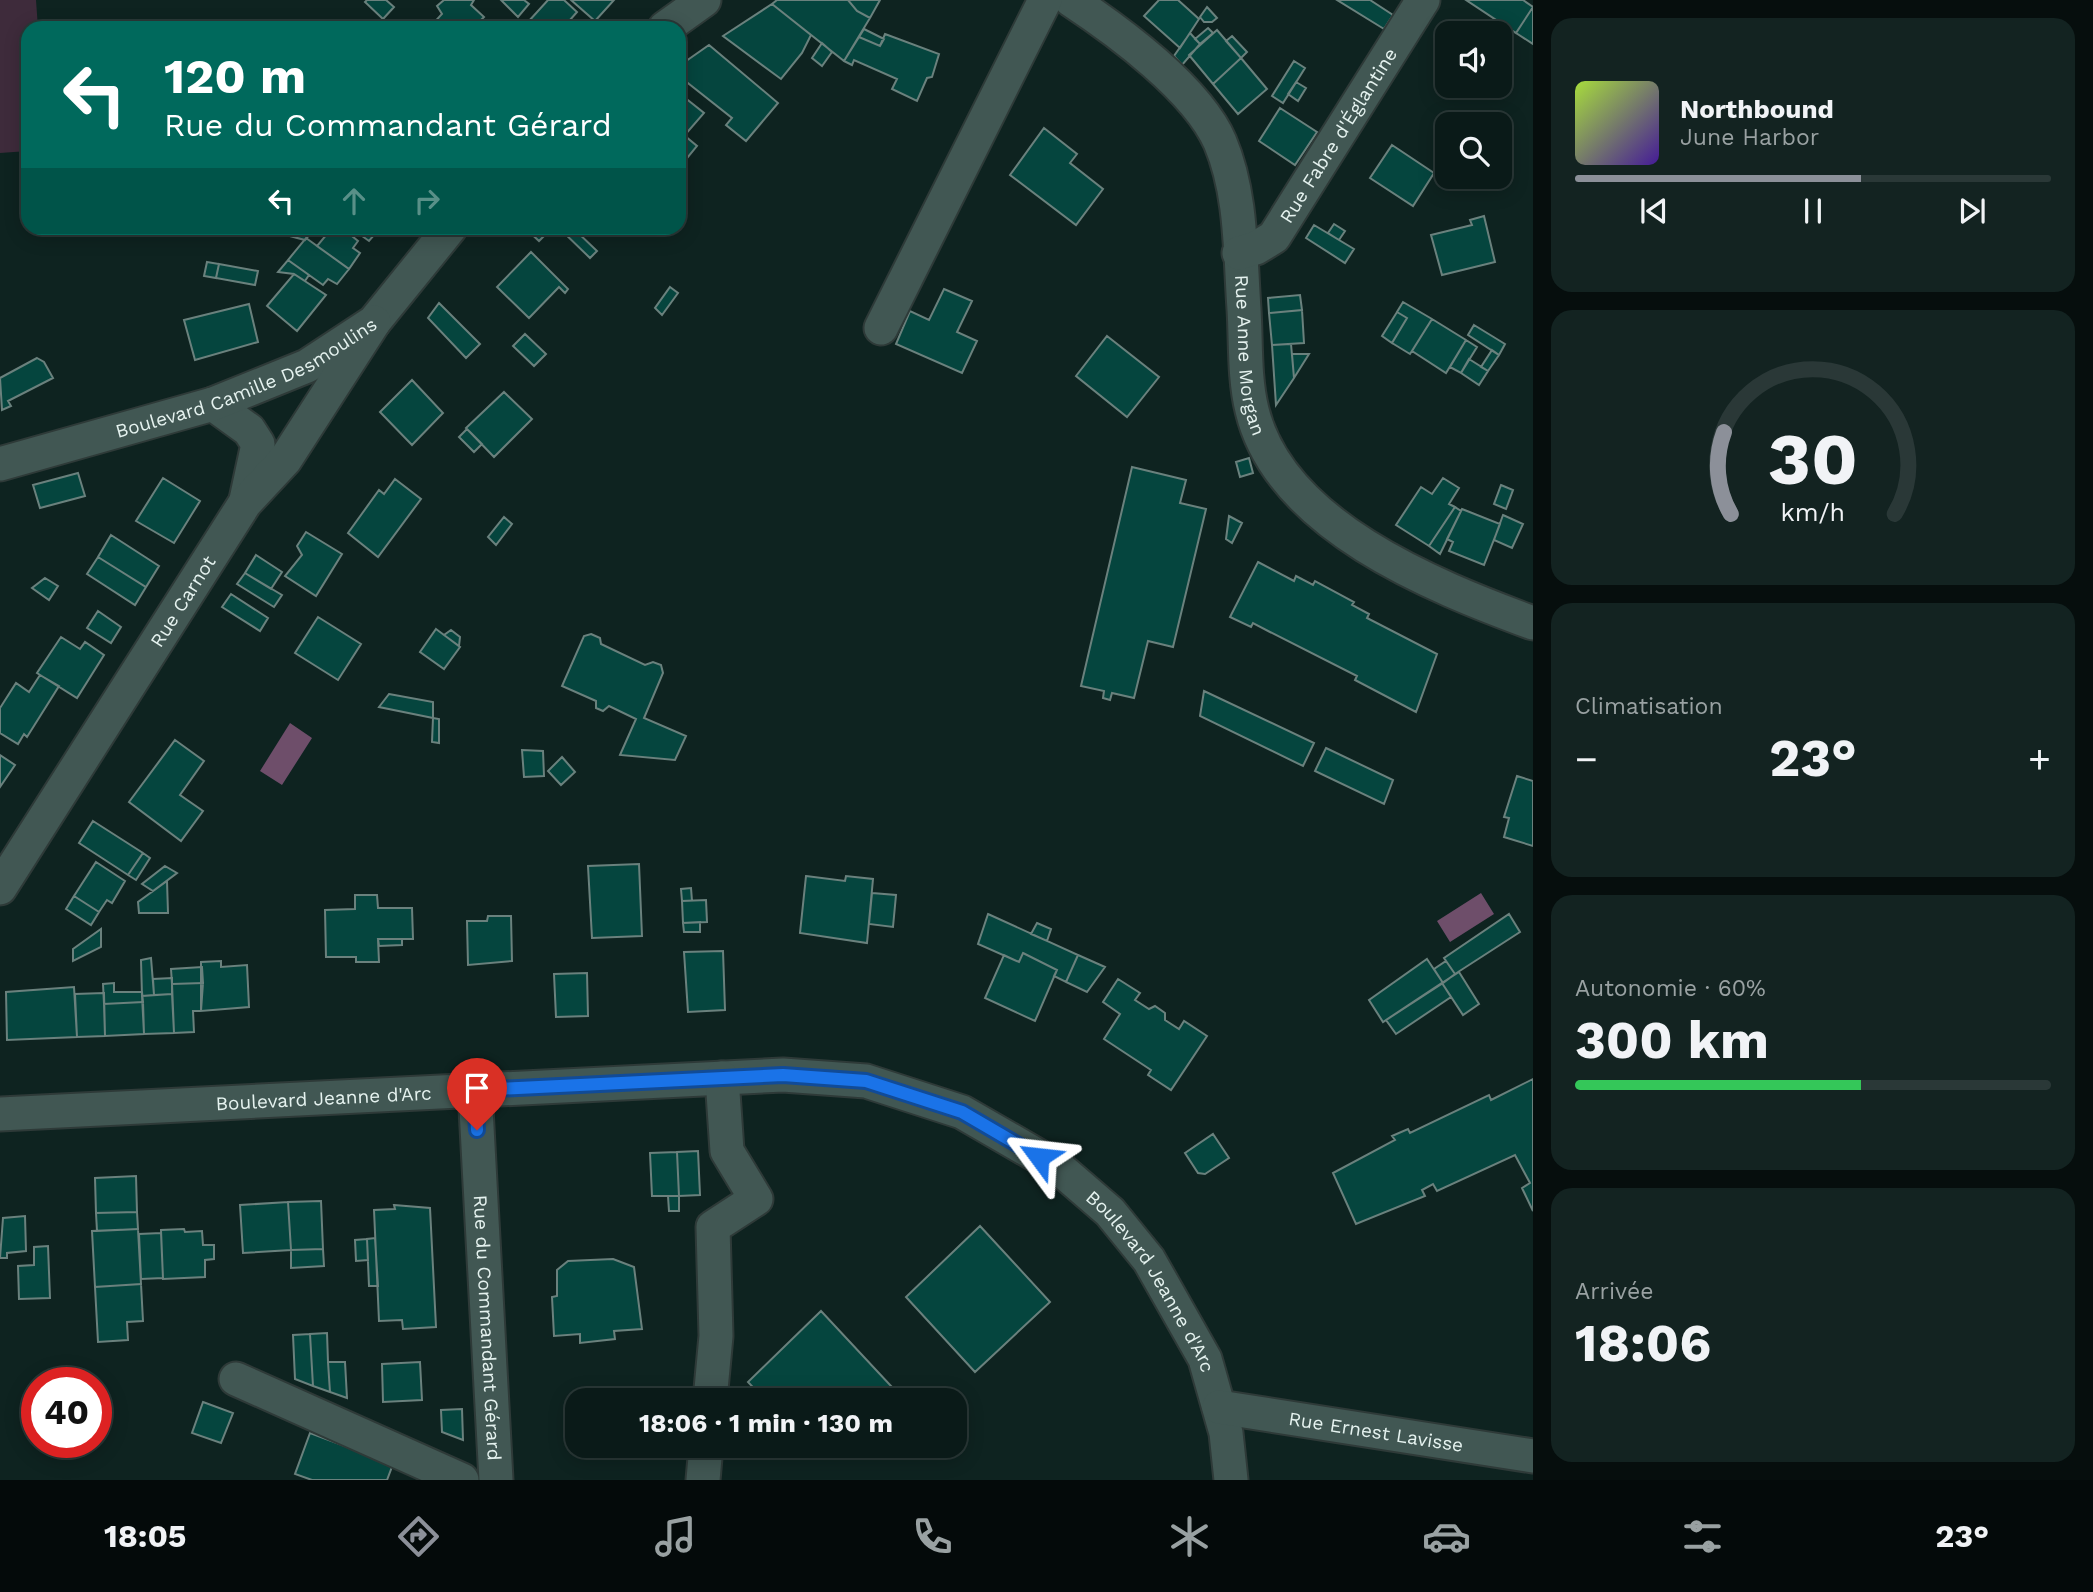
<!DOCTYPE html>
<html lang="fr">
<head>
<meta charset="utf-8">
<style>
  body { margin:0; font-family:"Work Sans",sans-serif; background:#132321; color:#f1f3f6; height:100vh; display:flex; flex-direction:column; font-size:26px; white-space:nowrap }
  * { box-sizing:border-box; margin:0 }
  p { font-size:23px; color:#99a1a2 }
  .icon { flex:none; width:38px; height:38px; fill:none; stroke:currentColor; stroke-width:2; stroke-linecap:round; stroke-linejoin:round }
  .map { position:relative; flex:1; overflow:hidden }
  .panel { display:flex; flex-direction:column; gap:18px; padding:18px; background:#060e0d; width:560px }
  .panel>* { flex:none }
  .guide { position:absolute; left:21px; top:21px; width:665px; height:214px; border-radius:21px; box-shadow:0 4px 18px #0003,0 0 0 2px #2a3837; background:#00695c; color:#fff; overflow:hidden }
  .fabs { position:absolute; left:1435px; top:21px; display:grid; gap:14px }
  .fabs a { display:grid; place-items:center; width:77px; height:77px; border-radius:14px; background:#0a1a18; box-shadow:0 4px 18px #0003,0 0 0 2px #2a3837; font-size:35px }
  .speed { position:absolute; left:21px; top:1367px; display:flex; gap:14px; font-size:35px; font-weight:700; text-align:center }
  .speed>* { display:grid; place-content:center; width:91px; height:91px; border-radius:50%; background:#0a1a18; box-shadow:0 4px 18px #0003,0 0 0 2px #2a3837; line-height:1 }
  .speed .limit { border:10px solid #d22; background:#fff; color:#111 }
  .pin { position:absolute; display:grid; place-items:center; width:60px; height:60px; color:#fff; margin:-72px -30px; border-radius:50% 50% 50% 0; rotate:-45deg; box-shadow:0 0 7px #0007 }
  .pin .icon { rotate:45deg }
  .me { position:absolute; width:77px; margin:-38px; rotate:300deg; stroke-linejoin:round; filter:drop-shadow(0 0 5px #0008) }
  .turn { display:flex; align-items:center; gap:24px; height:147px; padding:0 28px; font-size:32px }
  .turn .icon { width:91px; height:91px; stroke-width:2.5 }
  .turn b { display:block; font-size:49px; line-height:60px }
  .lanes { display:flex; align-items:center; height:66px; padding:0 28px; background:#0003; justify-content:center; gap:35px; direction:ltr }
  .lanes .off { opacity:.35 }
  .big { font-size:52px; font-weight:700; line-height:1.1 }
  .panel .tile { flex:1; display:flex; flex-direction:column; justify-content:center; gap:10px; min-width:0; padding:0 24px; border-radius:21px; background:#132321 }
  .panel .dial { align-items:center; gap:0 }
  .dial svg { height:182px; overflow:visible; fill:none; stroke:#2a3837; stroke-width:7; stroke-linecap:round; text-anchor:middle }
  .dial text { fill:#f1f3f6; stroke:none }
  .song { display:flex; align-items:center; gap:21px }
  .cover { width:84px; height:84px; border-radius:10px; background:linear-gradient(135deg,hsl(80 70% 55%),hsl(260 70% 35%)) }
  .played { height:7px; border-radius:4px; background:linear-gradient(90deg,#8c9099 60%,#2a3837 60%) }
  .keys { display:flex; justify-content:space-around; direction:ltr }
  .heat { display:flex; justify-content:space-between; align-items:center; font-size:38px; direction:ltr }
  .charge { height:10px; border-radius:5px; background:linear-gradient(90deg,#34c759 60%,#2a3837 0) }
  .trip { position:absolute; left:565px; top:1388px; width:402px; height:70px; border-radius:21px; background:#0a1a18; box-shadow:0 4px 18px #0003,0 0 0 2px #2a3837; font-weight:700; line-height:70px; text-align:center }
  .tabs { display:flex; height:112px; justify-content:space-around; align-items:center; background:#040a0a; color:#99a1a2 }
  .tabs .icon { width:49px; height:49px }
  .tabs .on { color:#8c9099 }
  .tabs b { font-size:32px; color:#f1f3f6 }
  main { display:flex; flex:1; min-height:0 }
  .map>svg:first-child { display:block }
</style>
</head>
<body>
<main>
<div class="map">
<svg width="1533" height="1480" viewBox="0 0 1533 1480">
  <rect width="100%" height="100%" fill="#0e2320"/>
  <!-- green -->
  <path fill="#3e2b3b" d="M0,0H36L38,28H28V151L0,153Z"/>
  <!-- water -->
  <path fill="#6e4e6a" d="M290,723L312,738L282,785L260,771Z
    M1481,893L1494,914L1450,942L1437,921Z"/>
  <!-- building -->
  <path fill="#05453e" stroke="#6a817d" stroke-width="2" d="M367,0H386L394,7L383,19L365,2Z
    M444,0H474L471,5L484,17L473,28H429L442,14L437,6Z
    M501,0H524L529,4L518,17Z
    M548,0H564L577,12L563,28H535L528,22Z
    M571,0H614L595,21Z
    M777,0H848L857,11L870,18L844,61L772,4Z
    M848,0H880L870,18L857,11Z
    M1159,0H1178L1199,19L1180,48L1144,16Z
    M1337,0H1370L1393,15L1384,29Z
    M1466,0H1523L1533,7L1516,33Z
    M772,4L811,35L802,53L781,79L723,36Z
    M1207,7L1217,18L1212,22H1204L1200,17Z
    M1533,7V44L1516,33Z
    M1208,28L1213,33L1200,44L1195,39Z
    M864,29L884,39L880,46L859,37Z
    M1217,30L1241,58L1213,84L1189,55Z
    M1190,33L1200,44L1182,65L1174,56Z
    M885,34L939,54L932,77L927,78L917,101L892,89L897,79L854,60L852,65L844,61L859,37L880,46Z
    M1232,36L1247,52L1241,58L1226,41Z
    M822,43L832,52L822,66L812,58Z
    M709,45L778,103L746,141L726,125L732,118L679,76V66Z
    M1241,58L1267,89L1238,114L1213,84Z
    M1294,61L1305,68L1283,103L1272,96Z
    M1296,82L1306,88L1298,101L1288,94Z
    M679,93L704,113L684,136L679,131Z
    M1280,108L1317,132L1295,165L1259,141Z
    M1044,128L1077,154L1070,163L1103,189L1076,225L1010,175Z
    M679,131L697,146L679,168Z
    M1392,145L1434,173L1413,206L1370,178Z
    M1484,216L1495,262L1442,275L1431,235L1472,225L1470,220Z
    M1334,224L1345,231L1339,240L1328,233Z
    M1314,225L1354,249L1345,263L1306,238Z
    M288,228L310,234L305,240L286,235Z
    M332,228H342L358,241L353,248L360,253L349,269L317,246Z
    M351,228H380L369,241Z
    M525,228H552L539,241Z
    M559,228H573L597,251L590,258Z
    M306,238L349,269L337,284L328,279L323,285L288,260Z
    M531,252L568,289L565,293L559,287L529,318L497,287Z
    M288,260L309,275L305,281L294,274L278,272Z
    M207,262L219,264L216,278L204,276Z
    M219,264L258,271L255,285L216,278Z
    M294,274L326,295L297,331L267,306Z
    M670,287L678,293L662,315L655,308Z
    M944,289L972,301L957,332L977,341L962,373L896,344L910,311L929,320Z
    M1300,295L1302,310L1269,313L1268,298Z
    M1403,302L1432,319L1410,354L1392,343L1407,318L1397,312Z
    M439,303L480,344L466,358L428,318Z
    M249,304L258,342L195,360L184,320Z
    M1302,310L1304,343L1272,345L1269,313Z
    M1397,312L1407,318L1392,343L1382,336Z
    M1432,319L1466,340L1446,373L1412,351Z
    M1474,325L1505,344L1499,355L1468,335Z
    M525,334L546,354L534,366L513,346Z
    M1107,336L1159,377L1127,417L1076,376Z
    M1466,340L1477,347L1461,373L1450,367Z
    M1291,344L1294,378L1276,405L1272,345Z
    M1492,350L1499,355L1488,371L1481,367Z
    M1292,354H1309L1294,378Z
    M37,358L44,362L53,378L8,401L11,406L2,410L0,378Z
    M1469,359L1488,371L1479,385L1461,373Z
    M412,380L443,413L412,445L380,412Z
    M504,392L532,419L494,457L466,428Z
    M467,429L482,444L474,452L459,437Z
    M1249,458L1253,473L1240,477L1236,462Z
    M1132,467L1186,480L1180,503L1206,509L1173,647L1148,641L1134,698L1112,693L1110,700L1103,698L1104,691L1081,686Z
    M78,473L85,496L40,508L33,485Z
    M163,478L200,501L174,543L136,521Z
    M1443,478L1459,488L1449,504L1455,507L1429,546L1396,525L1421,487L1432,494Z
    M395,479L421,499L378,557L348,533L379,490L384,494Z
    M1501,485L1513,490L1506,509L1494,504Z
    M1455,507L1461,511L1440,554L1429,546Z
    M1462,509L1500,524L1484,565L1449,551L1453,542L1447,539Z
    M1503,515L1523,524L1512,548L1494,540Z
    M1229,516L1242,523L1232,543L1226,539Z
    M504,517L512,524L496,545L488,537Z
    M306,532L342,554L316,596L285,576L302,555L297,546Z
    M111,535L159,566L146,587L98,557Z
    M256,555L282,572L271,589L245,573Z
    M98,557L146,587L135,605L87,574Z
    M1258,562L1294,581L1296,576L1313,585L1315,581L1354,602L1352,605L1369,614L1367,618L1437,654L1416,712L1355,680L1357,676L1270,632L1253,623L1251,627L1230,617Z
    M245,573L282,595L274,607L237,584Z
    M45,578L58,586L49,600L32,588Z
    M231,594L268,618L260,631L222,607Z
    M98,611L121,627L111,643L87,628Z
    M318,617L361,644L338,680L295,653Z
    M436,629L460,647L444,669L420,652Z
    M451,630L460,637L459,646L444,635Z
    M591,634L600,638L601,644L645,665L653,662L661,665L663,673L644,718L686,736L675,760L620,755L636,719L609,706L603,711L596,708V701L562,686L584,636Z
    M61,637L80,649L85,642L104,655L77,698L37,673Z
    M40,675L59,686L27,737L24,734L18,744L0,733V708L16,683L29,692Z
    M1204,691L1314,743L1303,766L1200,716Z
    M389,694L433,702V718L379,707Z
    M433,718L439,719V743L432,742Z
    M175,740L204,761L180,795L203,811L181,841L129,802Z
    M1326,748L1393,780L1384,804L1315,771Z
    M522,750L543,751L544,776L524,777Z
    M0,755L15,765L0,787Z
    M562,757L575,772L561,785L548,771Z
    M1517,776L1533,781V846L1504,837L1509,818L1504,817Z
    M93,821L143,853L128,875L79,843Z
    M143,853L150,858L136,880L128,875Z
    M96,862L125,881L112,903L107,900L99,912L74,896Z
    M639,864L642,936L592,938L588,866Z
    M165,866L177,873L153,891L142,884Z
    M806,876L845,881L846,876L873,879L867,943L800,933Z
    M167,881L168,913H139L138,902Z
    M691,888L692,901H682L681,889Z
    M872,893L896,895L893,927L869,924Z
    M355,895H377L378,908H412L413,939H378L379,962H356V957H326L325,910L355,909Z
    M74,896L99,912L91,925L66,909Z
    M706,900L707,922L683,923L682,901Z
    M988,914L1078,955L1066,982L1054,976L1057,970L1023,953L1019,962L978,944Z
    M1509,914L1520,932L1455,974L1444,958Z
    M488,916H511L512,961L468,965L467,921H487Z
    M700,922V932H684L683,923Z
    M1037,923L1051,929L1047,941L1031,934Z
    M101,929V947L73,961V949Z
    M378,939H402V945L379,946Z
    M723,951L725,1010L688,1012L684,952Z
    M1023,953L1057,970L1035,1021L985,998L1004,955L1019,962Z
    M1078,955L1105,967L1087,992L1066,982Z
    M151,958L154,995L142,996L141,960Z
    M1427,959L1443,983L1383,1022L1369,1000Z
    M221,961V967L247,965L249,1007L201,1011V962Z
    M1446,961L1455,974L1443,983L1434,969Z
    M202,967L203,983L172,984L171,969Z
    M1459,972L1479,1004L1463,1015L1442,983Z
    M587,973L588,1016L556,1017L554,974Z
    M172,978V994L154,995L153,979Z
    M1118,979L1140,993L1135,1000L1149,1009L1155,1006L1165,1013V1020L1179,1029L1184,1021L1207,1036L1171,1090L1148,1075L1151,1070L1104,1039L1120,1014L1103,1002Z
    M114,983V992H142L143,1002L104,1004L103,984Z
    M203,983L201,1011H193L194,1032L174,1033L172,984Z
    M1442,983L1451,997L1396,1034L1386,1020Z
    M74,987L77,1037L7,1040L6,992Z
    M104,993L105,1036L77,1037L75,994Z
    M172,994L174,1033L144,1034L142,996Z
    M143,1002L144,1034L105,1036L104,1004Z
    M1533,1079V1211L1522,1188L1530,1183L1515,1155L1437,1191L1433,1184L1422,1190L1425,1196L1356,1224L1333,1173L1395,1140L1392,1136L1408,1129L1410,1133L1489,1095L1491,1100Z
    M1213,1134L1229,1158L1205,1174L1198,1173L1185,1153Z
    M698,1151L700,1195L679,1196L677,1152Z
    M677,1152L679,1196H652L650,1153Z
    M136,1176L137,1212L96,1213L95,1178Z
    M668,1196H679V1211H669Z
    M321,1201L323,1249L291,1250L288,1202Z
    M288,1202L291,1250L243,1253L240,1205Z
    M394,1205L430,1208L436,1327L403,1329L402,1320L379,1321L374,1210L395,1209Z
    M137,1212L138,1229L97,1231L96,1213Z
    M25,1216L26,1251L7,1253V1258H0L3,1218Z
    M980,1226L1050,1302L975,1372L906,1297Z
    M138,1229L141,1284L95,1287L92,1231Z
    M184,1229L185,1232L202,1231L203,1245H214V1259L205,1260V1277L163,1279L161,1230Z
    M161,1233L163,1278L141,1279L139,1234Z
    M375,1238L378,1286H369L367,1239Z
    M367,1239L368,1260L356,1261L355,1240Z
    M48,1246L50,1298L19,1299L18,1266L34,1265V1247Z
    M323,1249L324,1266L291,1268V1250Z
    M613,1259L634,1267L642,1329L614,1331L615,1339L580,1343V1334L554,1336L552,1297L557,1296V1270L568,1261Z
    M141,1284L143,1321L127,1322L128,1340L98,1342L95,1287Z
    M821,1311L891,1386L877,1400H765L748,1382Z
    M327,1333L328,1362L330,1392L313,1386L310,1334Z
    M310,1334L313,1386L295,1379L293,1335Z
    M328,1362H345L347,1398L330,1392Z
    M420,1362L422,1400L383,1402L382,1364Z
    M203,1402L233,1413L221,1443L192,1433Z
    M462,1409L463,1440L442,1432L441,1410Z
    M310,1433L393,1464L387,1480H312L295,1474Z"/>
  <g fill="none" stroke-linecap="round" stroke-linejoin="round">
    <!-- minor casing -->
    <g stroke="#2e3a38" stroke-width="37">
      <g id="minor">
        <path id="s1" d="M1071,0C1118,31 1197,89 1220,142C1242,194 1240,253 1244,309C1246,341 1244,378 1252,410C1279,525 1433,586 1533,623"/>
        <path d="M665,28L704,0"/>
        <path id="s2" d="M1239,253L1256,248L1274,237L1423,0"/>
        <path d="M881,328L1045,0"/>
        <path d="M213,404L249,430L258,444L246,500"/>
        <path id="s3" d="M0,464L213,404L307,366L374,322L450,228"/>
        <path id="s4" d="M0,888L245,503L285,460L374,322"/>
        <path id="s5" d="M475,1090L496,1480"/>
        <path id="s6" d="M0,1114L783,1075L866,1081L962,1112L1059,1168L1110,1212L1149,1260L1205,1359L1226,1433L1231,1480"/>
        <path d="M236,1379L462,1480"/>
        <path d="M710,1400L716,1336L713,1227L756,1199L727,1151L722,1078"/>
        <path id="s7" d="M1219,1407L1533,1456"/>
        <path d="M703,1480L706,1446"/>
      </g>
    </g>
    <!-- minor -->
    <use href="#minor" stroke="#415753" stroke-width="33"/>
  </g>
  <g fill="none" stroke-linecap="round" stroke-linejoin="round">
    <!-- route casing -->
    <g stroke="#114b97" stroke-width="18">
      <path id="route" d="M477,1130L475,1090L783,1075L866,1081L962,1112L1039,1157"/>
    </g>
    <!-- route -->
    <use href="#route" stroke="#1a73e8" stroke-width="12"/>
  </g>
  <g text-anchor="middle" stroke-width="7" stroke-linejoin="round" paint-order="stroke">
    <!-- street labels -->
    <g font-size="19" fill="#e5f2ef" stroke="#040a09">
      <text dy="7" stroke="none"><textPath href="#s2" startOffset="159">Rue Fabre d'Églantine</textPath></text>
      <text dy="7" stroke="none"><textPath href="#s1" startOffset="424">Rue Anne Morgan</textPath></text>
      <text dy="7" stroke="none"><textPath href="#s3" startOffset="262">Boulevard Camille Desmoulins</textPath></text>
      <text dy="7" stroke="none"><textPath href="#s4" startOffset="340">Rue Carnot</textPath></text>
      <text dy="7" stroke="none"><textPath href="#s6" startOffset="324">Boulevard Jeanne d'Arc</textPath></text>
      <text dy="7" stroke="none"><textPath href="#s6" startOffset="1228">Boulevard Jeanne d'Arc</textPath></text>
      <text dy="7" stroke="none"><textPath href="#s5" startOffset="238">Rue du Commandant Gérard</textPath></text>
      <text dy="7" stroke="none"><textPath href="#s7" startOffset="159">Rue Ernest Lavisse</textPath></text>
    </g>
  </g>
</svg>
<div class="fabs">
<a><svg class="icon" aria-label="sound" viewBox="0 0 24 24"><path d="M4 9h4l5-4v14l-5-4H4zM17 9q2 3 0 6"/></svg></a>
<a><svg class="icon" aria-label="search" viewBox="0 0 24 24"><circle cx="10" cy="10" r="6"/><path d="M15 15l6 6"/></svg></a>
</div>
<div class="speed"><div class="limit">40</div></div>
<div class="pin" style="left:477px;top:1130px;background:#d93025"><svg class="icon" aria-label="arrive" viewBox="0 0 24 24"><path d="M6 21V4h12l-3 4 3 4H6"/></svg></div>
<svg class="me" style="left:1039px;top:1157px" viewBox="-20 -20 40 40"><path d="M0-17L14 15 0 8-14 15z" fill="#1a73e8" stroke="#fff" stroke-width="4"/></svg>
<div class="trip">18:06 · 1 min · 130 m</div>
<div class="guide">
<div class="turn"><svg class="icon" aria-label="left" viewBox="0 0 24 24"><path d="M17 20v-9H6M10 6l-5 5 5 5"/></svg><div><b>120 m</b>Rue du Commandant Gérard</div></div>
<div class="lanes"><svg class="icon" aria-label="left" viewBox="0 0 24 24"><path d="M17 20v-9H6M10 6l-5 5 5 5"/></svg><svg class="icon off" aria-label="ahead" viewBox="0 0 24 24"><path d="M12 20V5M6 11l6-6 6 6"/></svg><svg class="icon off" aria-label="right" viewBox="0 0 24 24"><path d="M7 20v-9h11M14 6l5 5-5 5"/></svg></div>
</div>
</div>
<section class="panel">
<div class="tile">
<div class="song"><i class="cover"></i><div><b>Northbound</b><p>June Harbor</p></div></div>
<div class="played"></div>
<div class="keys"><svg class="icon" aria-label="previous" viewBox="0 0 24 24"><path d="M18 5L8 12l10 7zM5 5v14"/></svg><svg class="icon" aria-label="pause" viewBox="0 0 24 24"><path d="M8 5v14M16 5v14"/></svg><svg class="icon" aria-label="next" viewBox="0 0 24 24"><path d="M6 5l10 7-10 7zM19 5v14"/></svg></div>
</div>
<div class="tile dial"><svg viewBox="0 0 100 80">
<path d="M14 69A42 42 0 1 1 86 69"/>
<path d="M14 69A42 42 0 0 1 11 33" stroke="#8c9099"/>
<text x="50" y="56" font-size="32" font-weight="700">30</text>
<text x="50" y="72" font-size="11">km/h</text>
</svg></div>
<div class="tile"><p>Climatisation</p>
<div class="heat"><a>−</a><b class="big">23°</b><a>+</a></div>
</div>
<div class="tile"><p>Autonomie · 60%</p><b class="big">300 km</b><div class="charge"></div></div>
<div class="tile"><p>Arrivée</p><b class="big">18:06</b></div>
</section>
</main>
<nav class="tabs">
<b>18:05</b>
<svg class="icon on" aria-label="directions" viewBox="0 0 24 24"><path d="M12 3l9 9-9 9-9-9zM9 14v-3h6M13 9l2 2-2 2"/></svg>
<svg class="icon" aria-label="music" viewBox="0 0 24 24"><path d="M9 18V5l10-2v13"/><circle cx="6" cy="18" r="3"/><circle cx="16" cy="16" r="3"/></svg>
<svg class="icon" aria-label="phone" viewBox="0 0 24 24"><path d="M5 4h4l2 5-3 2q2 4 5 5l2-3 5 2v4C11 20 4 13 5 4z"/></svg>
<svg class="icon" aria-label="climate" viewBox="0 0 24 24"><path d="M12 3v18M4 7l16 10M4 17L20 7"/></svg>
<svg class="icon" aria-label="car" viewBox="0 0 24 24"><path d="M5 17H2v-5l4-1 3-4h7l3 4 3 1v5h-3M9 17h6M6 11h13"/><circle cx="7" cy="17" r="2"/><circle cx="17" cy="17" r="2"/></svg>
<svg class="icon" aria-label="filters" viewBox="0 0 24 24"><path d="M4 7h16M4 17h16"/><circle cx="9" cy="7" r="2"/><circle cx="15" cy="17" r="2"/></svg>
<b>23°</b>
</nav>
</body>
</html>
